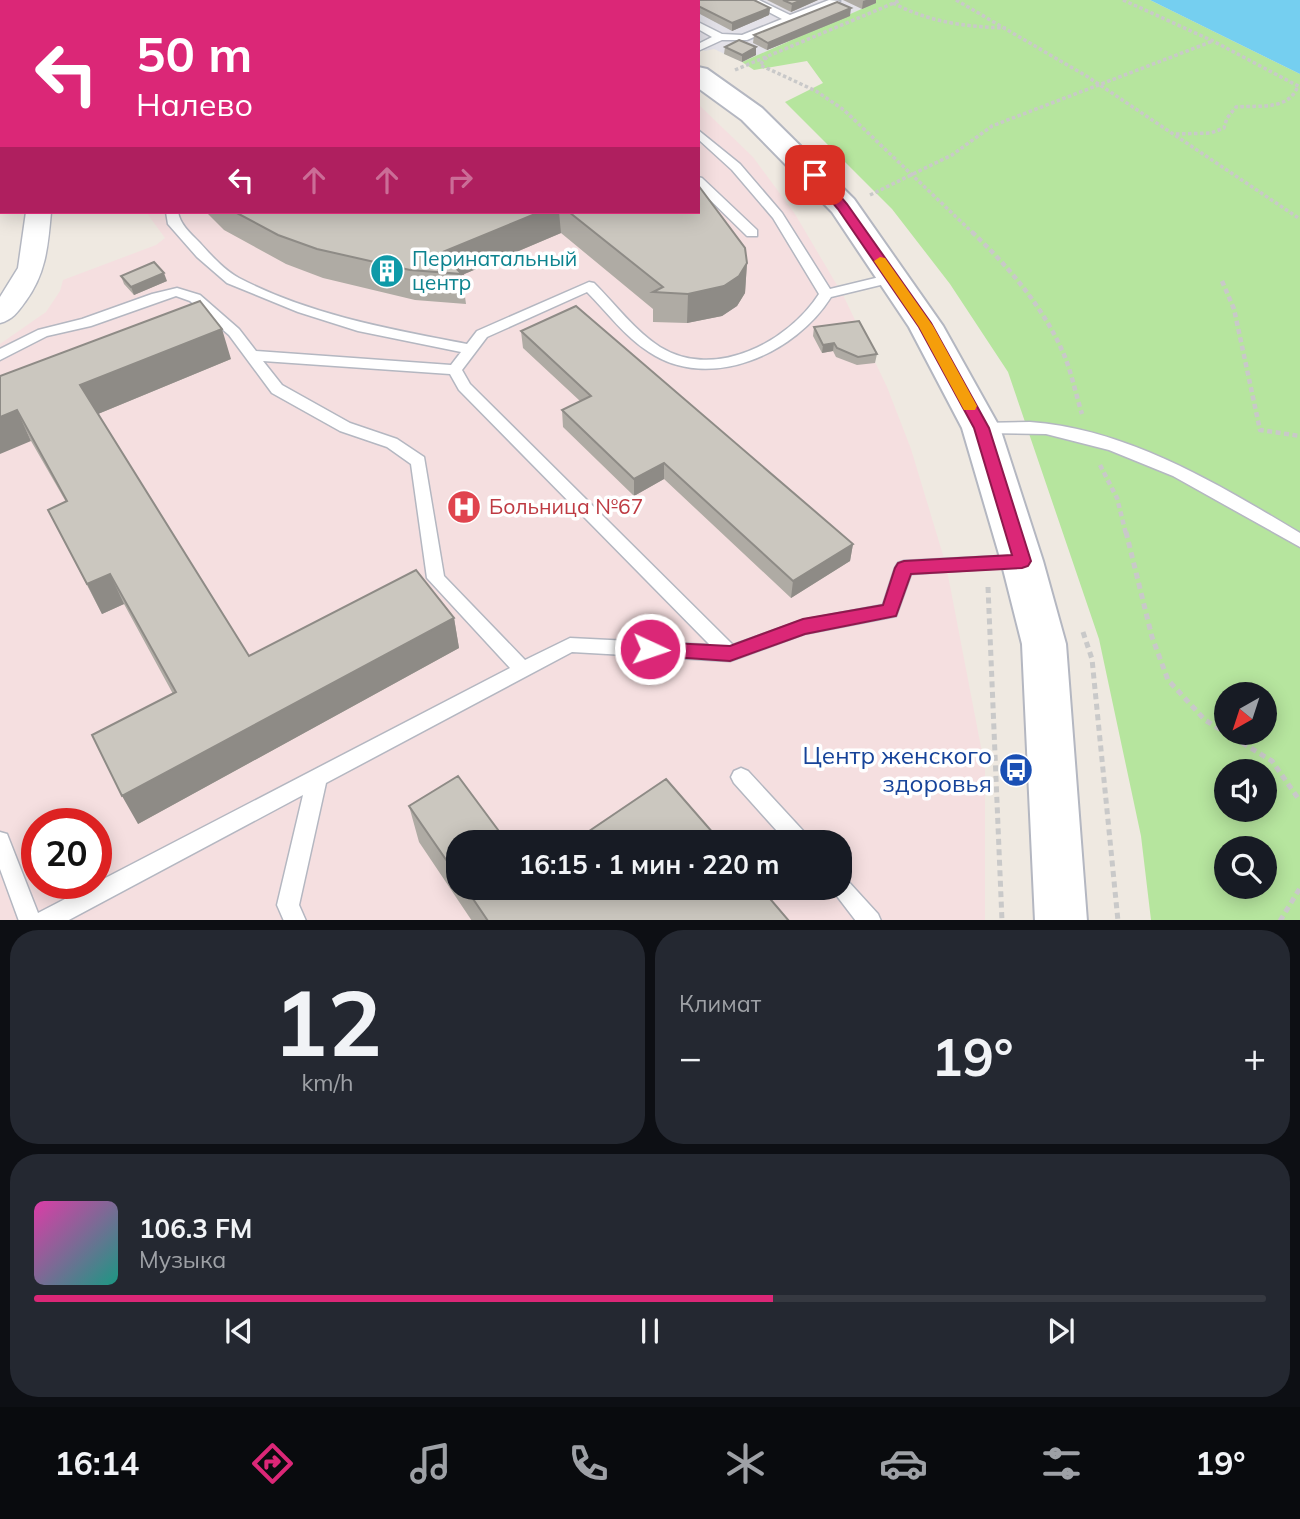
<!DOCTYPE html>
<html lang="ru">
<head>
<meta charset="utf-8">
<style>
  body { margin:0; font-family:Mulish,sans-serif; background:#242831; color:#f1f3f6; height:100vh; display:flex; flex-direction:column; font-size:26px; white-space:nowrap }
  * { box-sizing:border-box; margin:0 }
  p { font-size:23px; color:#9ea1a6 }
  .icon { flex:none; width:38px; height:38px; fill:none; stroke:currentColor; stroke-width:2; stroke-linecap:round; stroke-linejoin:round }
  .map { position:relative; height:920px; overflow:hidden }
  .side { display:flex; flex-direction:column; gap:10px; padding:10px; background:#0d0f14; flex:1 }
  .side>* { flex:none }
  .guide { position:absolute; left:0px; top:0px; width:700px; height:214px; box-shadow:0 4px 18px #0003; background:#db2777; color:#fff; overflow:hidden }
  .needle { width:46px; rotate:219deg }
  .tools { position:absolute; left:1214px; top:682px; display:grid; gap:14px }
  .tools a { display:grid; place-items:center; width:63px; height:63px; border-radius:50%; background:#171b24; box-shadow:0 4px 18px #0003; font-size:35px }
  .speed { position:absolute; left:21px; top:808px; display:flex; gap:14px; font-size:35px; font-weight:700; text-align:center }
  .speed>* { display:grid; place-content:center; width:91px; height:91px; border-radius:50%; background:#171b24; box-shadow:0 4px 18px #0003; line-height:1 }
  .speed .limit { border:10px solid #d22; background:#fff; color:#111 }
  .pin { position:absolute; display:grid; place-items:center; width:60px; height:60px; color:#fff; margin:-30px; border-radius:14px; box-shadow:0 4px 10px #0006 }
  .me { position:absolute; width:77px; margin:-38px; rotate:93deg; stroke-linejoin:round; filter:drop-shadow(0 0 5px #0008) }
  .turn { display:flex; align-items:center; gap:24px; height:147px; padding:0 21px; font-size:32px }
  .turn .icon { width:91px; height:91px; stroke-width:2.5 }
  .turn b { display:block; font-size:49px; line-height:60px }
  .lanes { display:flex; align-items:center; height:66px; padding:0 21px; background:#0003; justify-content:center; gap:35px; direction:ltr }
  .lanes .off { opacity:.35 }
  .big { font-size:52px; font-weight:700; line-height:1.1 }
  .side .widget { flex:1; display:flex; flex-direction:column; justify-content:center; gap:10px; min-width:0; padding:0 24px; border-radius:28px; background:#242831 }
  .side .dial { align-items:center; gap:0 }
  .dial b { font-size:91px; line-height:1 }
  .song { display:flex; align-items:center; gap:21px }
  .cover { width:84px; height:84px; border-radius:10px; background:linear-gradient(135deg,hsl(320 70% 55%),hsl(170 70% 35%)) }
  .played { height:7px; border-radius:4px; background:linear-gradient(90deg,#db2777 60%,#363941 60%) }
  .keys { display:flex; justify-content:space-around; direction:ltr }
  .heat { display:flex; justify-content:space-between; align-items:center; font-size:38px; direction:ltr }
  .side .tiles { flex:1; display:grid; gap:10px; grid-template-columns:1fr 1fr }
  .widget:last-child { grid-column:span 2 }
  .trip { position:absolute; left:446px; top:830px; width:406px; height:70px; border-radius:28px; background:#171b24; box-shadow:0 4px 18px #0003; font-weight:700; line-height:70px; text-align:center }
  .tab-bar { display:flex; height:112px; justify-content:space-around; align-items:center; background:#090b0e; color:#9ea1a6 }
  .tab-bar .icon { width:49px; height:49px }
  .tab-bar .selected { color:#db2777 }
  .tab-bar b { font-size:32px; color:#f1f3f6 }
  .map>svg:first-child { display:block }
</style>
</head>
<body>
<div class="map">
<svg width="1300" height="921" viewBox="0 0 1300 921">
  <rect width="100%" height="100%" fill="#efe9e1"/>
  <!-- industrial -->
  <path fill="#e3e1e8" d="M605,0H869L876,3L742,62L714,49L705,51L698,48V2Z"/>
  <!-- medical -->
  <path fill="#f5dfe0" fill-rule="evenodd" d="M698,104L753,157L795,214L844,297L887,387L911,449L946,565L985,768V920H0V344L46,312L60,291L63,280L156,245L165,238L146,212H698ZM37,824H96V884H37ZM458,842H840V887H458Z"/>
  <!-- green -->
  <path fill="#b6e59e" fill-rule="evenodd" d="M869,0H1150L1300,74V920H1151L1141,836L1099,639L1008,372L950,284L892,209L785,102L823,83L807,61L754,70L742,62L875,3ZM1227,695H1265V733H1227ZM1227,772H1265V810H1227ZM1227,849H1265V887H1227Z"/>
  <!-- water -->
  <path fill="#75cff0" d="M1150,0H1300V74Z"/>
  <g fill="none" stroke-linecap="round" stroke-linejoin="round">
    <!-- lane casing -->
    <g stroke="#b4b7c1" stroke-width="3">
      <path id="lane" d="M238,0H252L253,2H239Z
        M317,0H331L332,2H318Z
        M419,0H429L430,2H420Z
        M528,0H542L527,2Z
        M649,0H661L662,2H650Z
        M746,0H759L790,15L829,0L840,1L747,40H722L698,51V44L712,37L698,29V22L722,34L742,35L782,19Z
        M698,130L740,164L782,213L830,289L892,274L897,275L899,278L897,281L831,297C796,353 710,393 649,352C625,337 607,312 587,292L487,337L462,370L470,384L733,645L803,620L883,605L895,568L898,563L904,561L1022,555L1028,556L1031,561L1028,566L911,574L896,616L804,634L730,661L572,652L326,783L299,905L306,921H284L277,905L303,795L67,921H19L0,869V832L7,834L38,913L510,668L427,578L411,464L387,447L340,431L272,393L229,335L190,301L176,296L91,326L47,336L0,360V349L38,330L82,319L152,294L177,288L200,295L239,329L256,351L451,365L461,352L358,331L298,312L227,283L197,257L168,224L166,212H178C180,224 190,233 199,242C210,254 224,270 239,278C310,315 390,329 467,344L477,331L589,282L594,283C615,304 635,331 660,347C715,381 788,342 819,294L773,218L732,170L698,139ZM263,361L450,374L459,390L710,645L570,638L525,660L444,576L424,457L397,439L350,423L282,385Z
        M698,177L702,178L757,230V236H747L698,188Z
        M1030,422C1128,429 1218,484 1300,533V547L1173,476L1109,450L1046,434L981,433L973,428L981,423Z
        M741,768L748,771L807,835L810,842H787L734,783L731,777L734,771Z
        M840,877L847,880L878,914L881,921H856L830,887H840Z"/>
    </g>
    <!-- street casing -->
    <g stroke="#b4b7c1" stroke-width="3">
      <path id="street" d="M26,212H51C48,246 46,274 25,302C18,312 12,320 0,323V297L18,268Z"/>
    </g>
    <!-- secondary casing -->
    <g stroke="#b4b7c1" stroke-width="4">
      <path id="secondary" d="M565,0H591L592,2H566Z
        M698,67L707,69L762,108L854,199L943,326L1000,428L1043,561L1066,644L1087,921H1035L1022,644L1001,561L962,428L909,327L832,212L742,120L698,88Z"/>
    </g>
    <!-- path-far2 -->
    <path stroke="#c9c9c9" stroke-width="3.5" stroke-dasharray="3.5 2.5" stroke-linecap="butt" d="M956,0L1088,77L1300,219
      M1123,0L1213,41L1300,87
      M215,2L218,0
      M893,3C929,22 966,27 1006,28
      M767,57L760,65L816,91L844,110L974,234
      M735,70L901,0
      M1176,134L1211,133L1224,128L1227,118L1236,107C1260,105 1288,111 1298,86
      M870,195L952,155L992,126L1213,41"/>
    <!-- path-far1 -->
    <path stroke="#c9c9c9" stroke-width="4.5" stroke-dasharray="5 3.5" stroke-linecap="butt" d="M972,232C1009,267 1045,309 1065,357C1072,375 1076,395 1082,414
      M1222,281L1234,309L1260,430L1300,436
      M1100,465L1117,498L1126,534"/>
    <!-- path -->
    <path stroke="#c9c9c9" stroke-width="5" stroke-dasharray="6 4.5" stroke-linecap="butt" d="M1126,532L1152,637L1168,680L1205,720L1272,761L1300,801
      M988,587L1002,921
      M1083,632L1092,659L1118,921
      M1280,921L1300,888"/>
    <!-- lane -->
    <use href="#lane" fill="#fff" fill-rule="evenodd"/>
    <!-- street -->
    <use href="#street" fill="#fff" fill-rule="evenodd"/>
    <!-- secondary -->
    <use href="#secondary" fill="#fff" fill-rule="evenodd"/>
  </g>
  <!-- wall -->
  <path fill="#afaba4" d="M0,0L2,2V31H0Z
    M109,0H205L206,2H114Z
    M335,0H376L374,2H340Z
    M673,0H754L770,8L769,15L732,31L698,13V2H676Z
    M767,0H818L791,12Z
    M843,0H876V3L862,9Z
    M850,16L767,50L753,43L754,35Z
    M725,47H756V55L742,62L724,54Z
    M206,212H698L747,263L745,293L737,306L722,316L687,323L653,322V309L561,233L462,275L466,304L415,300L323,278L286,264L224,230Z
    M121,276L167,281L134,295L124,284Z
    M814,327L877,354L875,363L857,365L836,357L833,351L822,353L813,336Z
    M521,331L853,544L850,561L791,598L664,479L634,496L563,427L562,410L580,401L523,348Z
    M231,359L98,414L249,656L454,618L459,648L138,824L173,694L124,604L102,614L48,510L66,502L31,441L0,376Z
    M409,806L458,842V887H760L789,921H472L419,842Z"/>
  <!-- shaded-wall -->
  <path fill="#8e8b86" d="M10,0H69V2H6Z
    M163,0H205L206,2H163Z
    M363,0H376L374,2H363Z
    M802,0H818L791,12L792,4Z
    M866,0H876V3L862,9L863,1Z
    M2,3V23L0,18V4Z
    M770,8L769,15L732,31V23Z
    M851,8L850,16L767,50L768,43Z
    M756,47V55L742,62V55Z
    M540,212H559L561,233L462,275L440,253Z
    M747,263L745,293L737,306L722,316L687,323L688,294Z
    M164,273L167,281L134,295L131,287Z
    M222,329L231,359L93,416L80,385Z
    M834,343L833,351L822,353L823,345Z
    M17,410L31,441L0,454V417Z
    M664,463V479L634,496V479Z
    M853,544L850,561L791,598L793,581Z
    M110,574L124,604L102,614L87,584Z
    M454,618L459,648L138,824L122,796Z"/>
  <!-- building -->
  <path fill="#cbc7bf" stroke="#8e8b86" stroke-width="2" d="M0,0H10L2,2V4H0Z
    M687,0H754L770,8L732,23L698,6V2H691Z
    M783,0H802L792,4Z
    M837,2L851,8L768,43L754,35Z
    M739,40L756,47L742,55L725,47Z
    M698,185L745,248L747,263L739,276L724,286L688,294L653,292L663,287L569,212H698Z
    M235,212H540L440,253L462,274L410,270L317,249L278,235Z
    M154,262L164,273L131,287L121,276Z
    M200,301L222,329L80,385L249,656L416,570L454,618L122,796L92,735L176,692L110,574L87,584L48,510L67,501L17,410L0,417V376Z
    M576,306L853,544L793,581L664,463L634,479L562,410L591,396L521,331Z
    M859,321L877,354L858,357L837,348L834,343L823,345L814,327Z
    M458,776L507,842H458V877L409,806Z
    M666,779L721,842H573Z
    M465,887H760L789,921H488Z"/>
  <!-- route -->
  <path fill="#db2777" stroke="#8e194d" stroke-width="2" d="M815,171L820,172L847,204L931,323L989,428L1031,561L1028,566L1022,568L911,574L896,616L805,634L730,661L644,655L641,649L644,644L650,642L730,646L803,619L883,605L895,568L898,563L904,561L1012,555L974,428L919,327L838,209L809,175Z"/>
  <!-- slow -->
  <path fill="#f59e0b" d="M880,257L885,258L933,326L977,406L975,410H964L919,327L874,261Z"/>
  <!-- icons -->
  <defs>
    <g id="building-disc" transform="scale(1.75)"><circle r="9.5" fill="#0f9aa8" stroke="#fff"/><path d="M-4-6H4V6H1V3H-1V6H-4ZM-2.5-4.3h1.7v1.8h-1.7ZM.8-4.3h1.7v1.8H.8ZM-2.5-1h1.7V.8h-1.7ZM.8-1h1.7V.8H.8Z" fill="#fff"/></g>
    <g id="hospital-disc" transform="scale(1.75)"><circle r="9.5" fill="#e0444e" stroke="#fff"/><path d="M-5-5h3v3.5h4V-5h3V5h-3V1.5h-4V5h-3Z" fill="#fff"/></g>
    <g id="bus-disc" transform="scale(1.75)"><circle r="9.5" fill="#1a4fb4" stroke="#fff"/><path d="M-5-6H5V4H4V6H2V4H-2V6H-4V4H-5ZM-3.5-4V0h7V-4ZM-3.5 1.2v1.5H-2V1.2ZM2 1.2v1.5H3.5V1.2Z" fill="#fff"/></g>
  </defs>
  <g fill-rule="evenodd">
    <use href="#building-disc" x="387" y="271"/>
    <use href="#hospital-disc" x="464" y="507"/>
    <use href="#bus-disc" x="1016" y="770"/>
  </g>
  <g text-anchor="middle" stroke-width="7" stroke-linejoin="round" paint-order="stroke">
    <!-- culture labels -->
    <g font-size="21" fill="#0d838f" stroke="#fff" text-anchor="start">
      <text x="412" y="266">Перинатальный<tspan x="412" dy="24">центр</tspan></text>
    </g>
    <!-- health labels -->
    <g font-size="21" fill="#be3a42" stroke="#fff" text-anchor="start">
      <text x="489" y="514">Больница №67</text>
    </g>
    <!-- near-transit labels -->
    <g font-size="24" fill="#164399" stroke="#fff" text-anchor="end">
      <text x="992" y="764">Центр женского<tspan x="992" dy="28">здоровья</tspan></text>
    </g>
  </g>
</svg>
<div class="tools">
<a><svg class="needle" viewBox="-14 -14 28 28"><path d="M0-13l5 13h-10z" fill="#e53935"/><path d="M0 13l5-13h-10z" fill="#9ea1a6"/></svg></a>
<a><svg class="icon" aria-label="sound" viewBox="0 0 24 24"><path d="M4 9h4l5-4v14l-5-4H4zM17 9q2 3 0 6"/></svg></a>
<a><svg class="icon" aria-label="search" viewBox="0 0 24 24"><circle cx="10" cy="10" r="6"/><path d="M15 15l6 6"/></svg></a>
</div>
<div class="speed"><div class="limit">20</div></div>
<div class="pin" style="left:815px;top:175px;background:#d93025"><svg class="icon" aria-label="arrive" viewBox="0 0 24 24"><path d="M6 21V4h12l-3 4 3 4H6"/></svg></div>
<svg class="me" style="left:650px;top:649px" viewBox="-20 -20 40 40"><circle r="17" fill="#db2777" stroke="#fff" stroke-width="3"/><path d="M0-11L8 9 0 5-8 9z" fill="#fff"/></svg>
<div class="trip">16:15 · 1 мин · 220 m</div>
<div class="guide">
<div class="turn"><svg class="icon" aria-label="left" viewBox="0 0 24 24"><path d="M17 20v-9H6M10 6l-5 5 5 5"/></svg><div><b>50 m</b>Налево</div></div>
<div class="lanes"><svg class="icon" aria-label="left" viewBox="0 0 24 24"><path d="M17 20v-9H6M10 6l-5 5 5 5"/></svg><svg class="icon off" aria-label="ahead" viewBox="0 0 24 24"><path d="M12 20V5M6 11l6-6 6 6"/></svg><svg class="icon off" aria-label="ahead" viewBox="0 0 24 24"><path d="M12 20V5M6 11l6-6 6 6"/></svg><svg class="icon off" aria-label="right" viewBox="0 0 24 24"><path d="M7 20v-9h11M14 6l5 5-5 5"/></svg></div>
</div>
</div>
<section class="side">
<div class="tiles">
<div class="widget dial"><b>12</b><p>km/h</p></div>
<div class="widget"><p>Климат</p>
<div class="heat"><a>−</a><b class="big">19°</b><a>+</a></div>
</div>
<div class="widget">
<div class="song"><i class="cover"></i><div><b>106.3 FM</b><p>Музыка</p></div></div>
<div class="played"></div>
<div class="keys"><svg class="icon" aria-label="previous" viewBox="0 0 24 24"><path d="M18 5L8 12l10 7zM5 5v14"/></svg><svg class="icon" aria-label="pause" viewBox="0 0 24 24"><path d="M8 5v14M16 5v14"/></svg><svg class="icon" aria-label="next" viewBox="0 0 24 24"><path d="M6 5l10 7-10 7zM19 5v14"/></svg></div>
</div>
</div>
</section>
<nav class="tab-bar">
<b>16:14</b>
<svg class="icon selected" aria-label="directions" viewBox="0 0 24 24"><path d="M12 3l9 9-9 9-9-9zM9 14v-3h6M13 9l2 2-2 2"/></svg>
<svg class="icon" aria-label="music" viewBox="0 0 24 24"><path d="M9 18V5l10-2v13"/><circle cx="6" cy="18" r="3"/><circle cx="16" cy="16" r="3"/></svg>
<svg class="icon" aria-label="phone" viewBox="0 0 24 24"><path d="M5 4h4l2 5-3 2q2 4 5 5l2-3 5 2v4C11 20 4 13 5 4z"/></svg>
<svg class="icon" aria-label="climate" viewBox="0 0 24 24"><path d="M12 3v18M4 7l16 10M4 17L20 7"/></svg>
<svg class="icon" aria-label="car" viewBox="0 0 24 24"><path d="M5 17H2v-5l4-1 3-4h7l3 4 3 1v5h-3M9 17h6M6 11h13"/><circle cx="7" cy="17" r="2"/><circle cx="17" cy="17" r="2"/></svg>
<svg class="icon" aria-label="filters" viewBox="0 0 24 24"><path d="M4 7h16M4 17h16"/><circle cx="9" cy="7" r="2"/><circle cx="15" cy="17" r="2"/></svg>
<b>19°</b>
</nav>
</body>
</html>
